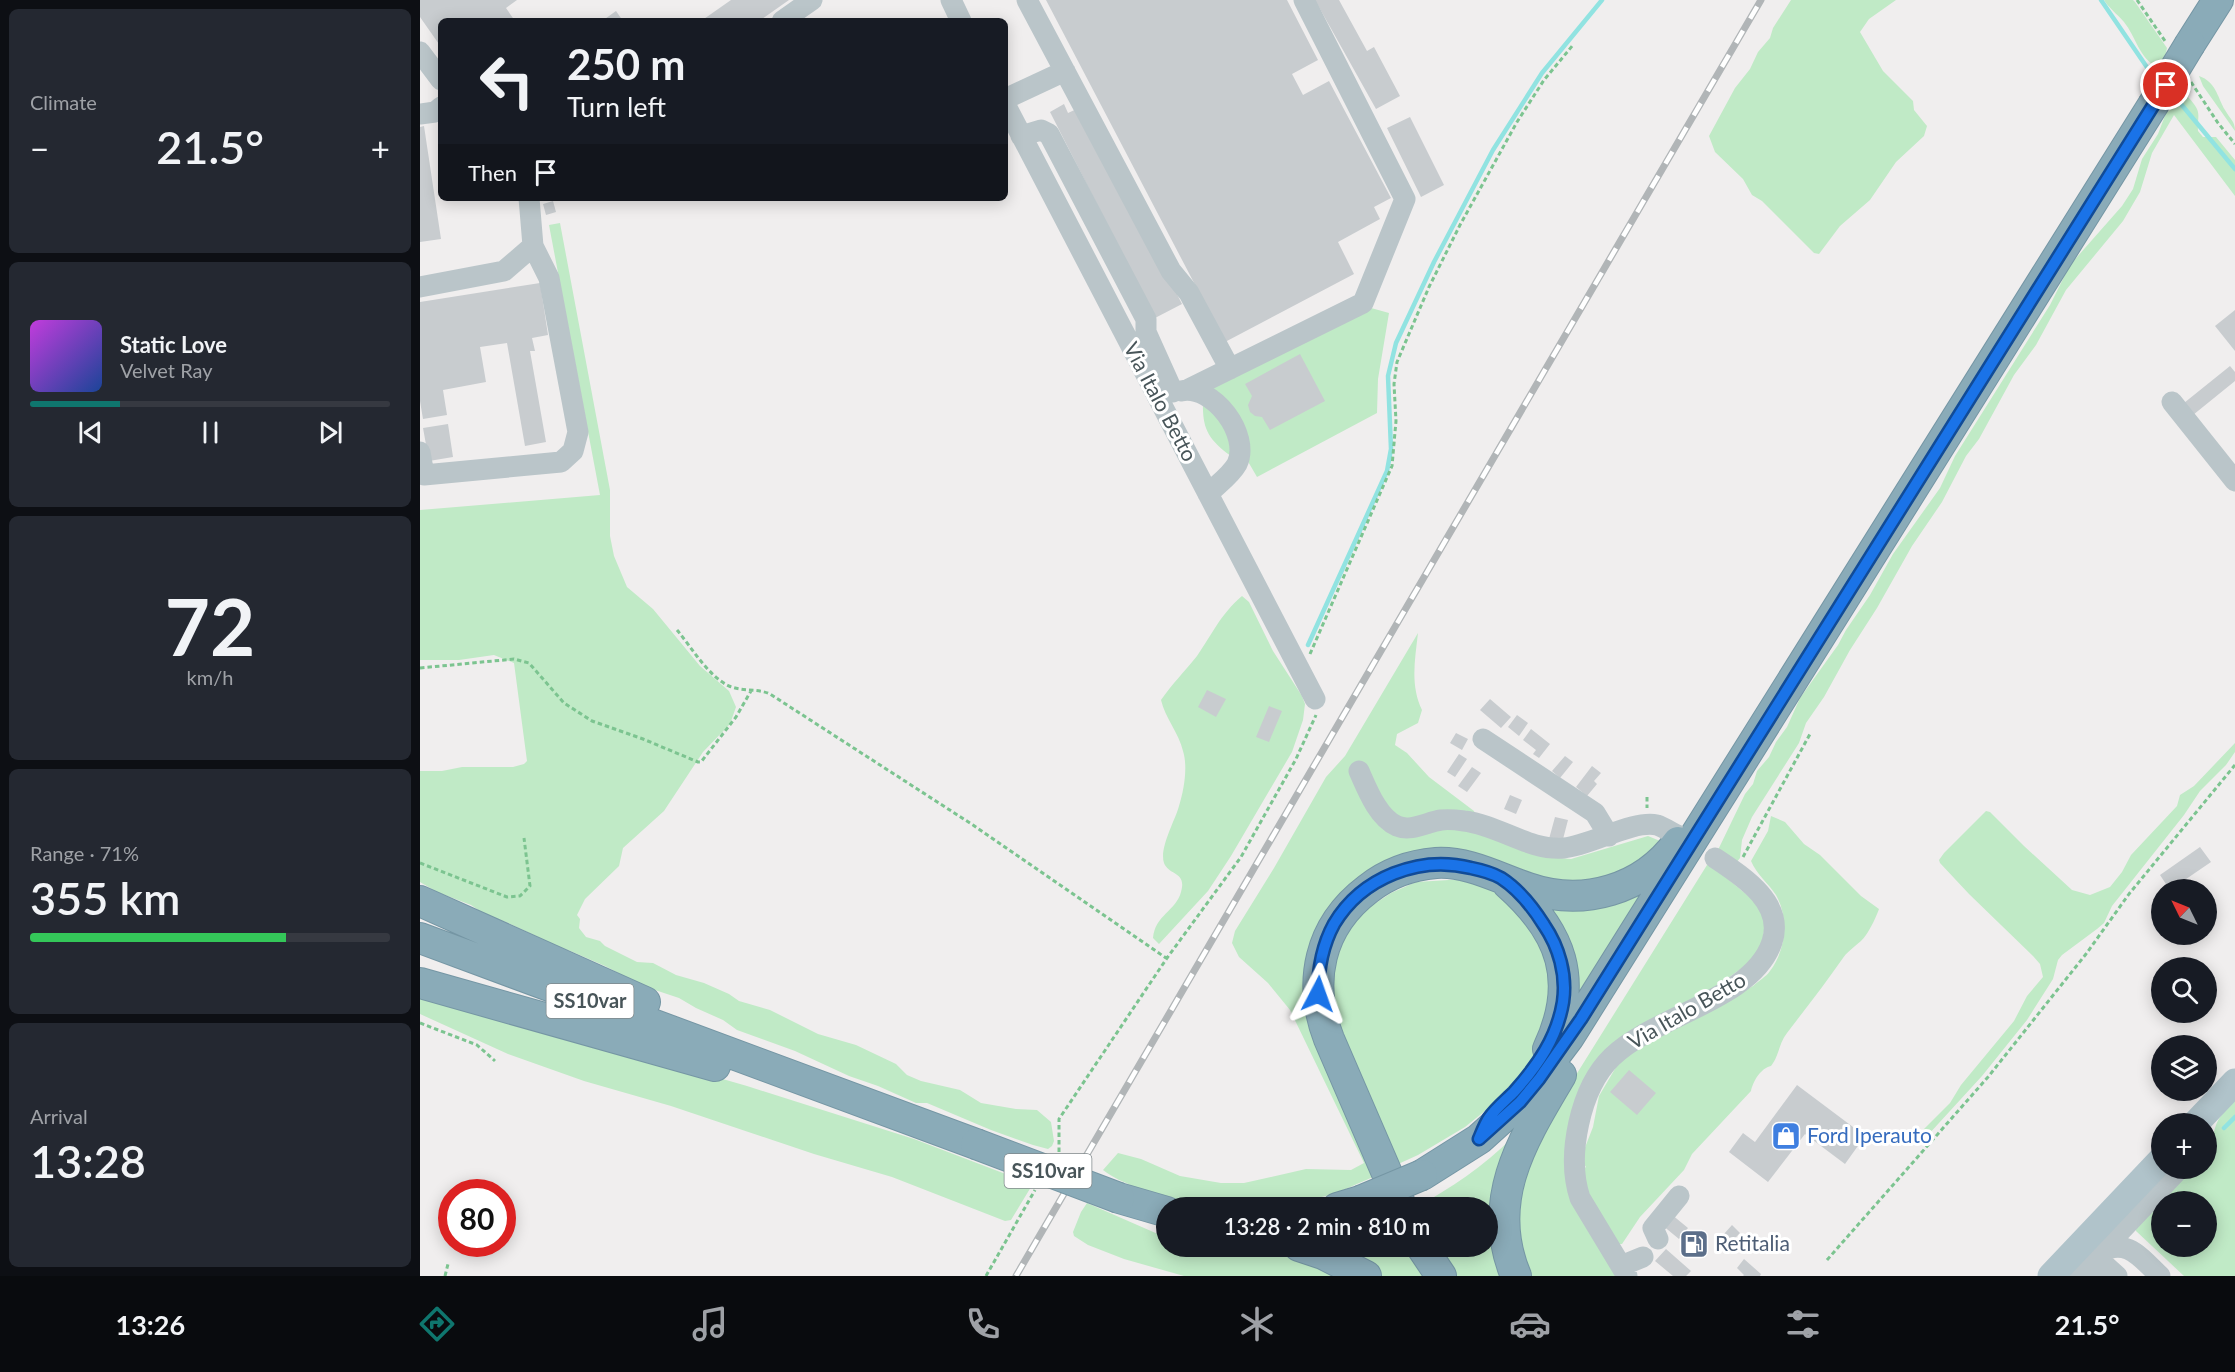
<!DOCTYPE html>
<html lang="en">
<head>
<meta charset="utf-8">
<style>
  body { margin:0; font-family:Lato,sans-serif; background:#242831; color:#f1f3f6; height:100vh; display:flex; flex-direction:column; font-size:22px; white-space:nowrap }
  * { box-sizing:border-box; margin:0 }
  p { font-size:20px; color:#9ea1a6 }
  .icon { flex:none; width:33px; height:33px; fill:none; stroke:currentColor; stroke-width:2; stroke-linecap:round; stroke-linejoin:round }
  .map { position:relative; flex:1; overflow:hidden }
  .sheet { display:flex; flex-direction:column; gap:9px; padding:9px; background:#0d0f14; width:420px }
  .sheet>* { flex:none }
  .banner { position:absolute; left:18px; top:18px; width:570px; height:183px; border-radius:9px; box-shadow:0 3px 15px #0003; background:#171b24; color:#f1f3f6; overflow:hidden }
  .needle { width:39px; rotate:313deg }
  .buttons { position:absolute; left:1731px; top:879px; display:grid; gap:12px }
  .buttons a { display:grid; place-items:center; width:66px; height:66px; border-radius:50%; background:#171b24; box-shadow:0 3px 15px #0003; font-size:30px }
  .speed { position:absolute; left:18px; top:1179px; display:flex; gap:12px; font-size:30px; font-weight:700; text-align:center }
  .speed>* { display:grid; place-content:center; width:78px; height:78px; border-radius:50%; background:#171b24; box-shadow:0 3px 15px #0003; line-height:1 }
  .speed .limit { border:9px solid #d22; background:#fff; color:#111 }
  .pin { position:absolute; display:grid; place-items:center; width:51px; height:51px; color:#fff; margin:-26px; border:3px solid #fff; border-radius:50%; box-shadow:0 2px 6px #0007 }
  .me { position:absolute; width:66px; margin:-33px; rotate:4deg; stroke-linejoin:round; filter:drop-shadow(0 0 4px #0008) }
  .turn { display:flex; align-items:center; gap:21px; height:126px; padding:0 30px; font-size:27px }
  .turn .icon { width:78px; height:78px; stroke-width:2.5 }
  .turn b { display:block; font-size:42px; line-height:51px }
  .then { display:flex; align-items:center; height:57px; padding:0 30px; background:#0003; gap:12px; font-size:22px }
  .big { font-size:45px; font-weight:600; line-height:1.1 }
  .sheet .card { flex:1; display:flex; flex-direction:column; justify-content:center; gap:9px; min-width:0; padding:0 21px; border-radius:9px; background:#242831 }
  .sheet .dial { align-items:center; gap:0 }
  .dial b { font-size:78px; line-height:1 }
  .song { display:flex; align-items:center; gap:18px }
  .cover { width:72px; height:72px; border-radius:9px; background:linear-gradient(135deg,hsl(290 70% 55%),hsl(220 70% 35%)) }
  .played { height:6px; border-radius:3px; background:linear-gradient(90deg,#0f766e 25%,#363941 25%) }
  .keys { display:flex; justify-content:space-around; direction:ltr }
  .heat { display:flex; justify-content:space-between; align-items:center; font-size:33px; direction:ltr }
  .charge { height:9px; border-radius:4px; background:linear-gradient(90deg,#34c759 71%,#363941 0) }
  .trip { position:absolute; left:736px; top:1197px; width:342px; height:60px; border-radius:30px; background:#171b24; box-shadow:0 3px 15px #0003; font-weight:600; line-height:60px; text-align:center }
  .tab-bar { display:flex; height:96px; justify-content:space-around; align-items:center; background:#090b0e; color:#9ea1a6 }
  .tab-bar .icon { width:42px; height:42px }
  .tab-bar .on { color:#0f766e }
  .tab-bar b { font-size:27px; color:#f1f3f6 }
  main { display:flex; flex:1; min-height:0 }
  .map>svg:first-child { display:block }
</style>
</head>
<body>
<main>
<section class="sheet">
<div class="card"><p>Climate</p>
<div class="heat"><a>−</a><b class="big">21.5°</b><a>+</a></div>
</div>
<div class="card">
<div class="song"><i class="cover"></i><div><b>Static Love</b><p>Velvet Ray</p></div></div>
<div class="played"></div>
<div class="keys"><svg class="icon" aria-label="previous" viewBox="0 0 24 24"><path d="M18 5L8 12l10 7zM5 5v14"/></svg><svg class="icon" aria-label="pause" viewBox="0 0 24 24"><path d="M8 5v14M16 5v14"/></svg><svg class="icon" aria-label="next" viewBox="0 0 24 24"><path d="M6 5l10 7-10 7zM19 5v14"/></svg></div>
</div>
<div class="card dial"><b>72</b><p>km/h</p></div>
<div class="card"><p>Range · 71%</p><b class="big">355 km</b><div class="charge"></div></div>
<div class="card"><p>Arrival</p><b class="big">13:28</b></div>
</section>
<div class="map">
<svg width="1815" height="1276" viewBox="0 0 1815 1276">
  <rect width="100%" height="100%" fill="#f0eeee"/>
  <!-- green -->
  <path fill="#c0eac6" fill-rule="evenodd" d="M1371,0H1476L1449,19L1440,32L1463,71L1493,101L1494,110L1507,126L1504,136L1476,162L1450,200L1420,226L1399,254L1394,253L1342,201L1332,195L1323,179L1295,152L1289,136L1315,88L1330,69L1338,52L1350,38L1353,28Z
    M1684,0H1713L1715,2L1747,48L1745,57L1738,68C1719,58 1716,37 1704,22C1697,14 1689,8 1684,0Z
    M1779,76C1796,82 1797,96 1805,110C1810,119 1815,121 1815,131L1783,86Z
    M1768,97C1783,113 1777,114 1778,131L1783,137H1796L1815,160V196L1754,115L1732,153L1720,192L1703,221L1646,290L1616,345L1594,375L1559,439L1546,456L1522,502L1492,546L1457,608L1430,650L1404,697L1386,723L1379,743L1332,817L1322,840L1320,858L1316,863L1297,852L1325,794L1333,784L1337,771L1349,757L1356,742L1367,727L1380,698L1418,645L1426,630L1450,595L1473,554L1520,488L1535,456L1630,305L1650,265L1702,206L1713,189L1722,159L1738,134L1746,113Z
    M140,223L190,490V536L194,556L207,587L233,609L280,666L309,691L316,707L310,724L283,752L244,811L203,848L199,866L165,899L157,915L160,919L159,928L166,937L180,941L185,946L217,962L233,963L256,975L284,983L309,994L319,1001L350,1010L398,1034L436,1045L476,1064L487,1075L501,1081L540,1090L561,1103L596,1109L617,1110L631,1122L634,1141L632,1146L628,1149L613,1145L571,1130L507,1103H496L458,1086L429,1076L375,1051L317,1030L303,1020L276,1008L259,998L223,986L185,966L148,950L136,948L116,936L86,922L67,916L51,905L17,892L0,882V771H22L42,767H93L104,764L107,761L94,663L74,655L39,660H0V510L180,495L129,225Z
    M944,306L969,313L958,379L957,413L837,477L786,389Z
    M783,400L809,426L811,456C788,439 782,429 783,400Z
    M822,596L829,602L853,651L882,696L885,704L883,720L872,752L811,856L788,891L739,944L733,938C735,915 756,911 761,892C767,871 749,876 744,863C739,848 755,821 759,806C764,790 768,767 763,751C759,733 745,718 741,700C752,684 765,671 777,656C793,633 800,615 822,596Z
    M998,633C995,660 990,685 1002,710L998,723L977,734L975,745L987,753L1009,777L1054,811L1063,832L1118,856L1151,859L1228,836L1245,843L1208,876L1161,886L965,863C923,881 915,905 895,943L953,1177C938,1183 922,1192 906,1196C843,1212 776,1214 715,1187C704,1182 693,1178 683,1170L698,1153L721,1159L760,1176L801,1183H824L886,1169L931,1170L944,1163L870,1010L848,983L819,957L812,943L815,931L854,868L906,777L925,756Z
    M1815,743V752L1806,765L1780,791L1764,815L1692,906L1684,923L1677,929L1642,955L1638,960L1633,979L1607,1020L1562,1076L1508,1135L1498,1140L1500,1133L1530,1103L1541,1085L1594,1021L1607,996L1623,977L1620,964L1613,956L1549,894L1520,863L1519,860L1524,853L1566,811L1570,812L1604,846L1652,890L1670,895L1690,887L1702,872L1711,855L1757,806L1760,795L1774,786Z
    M1351,816L1365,822L1384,844L1400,855L1441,896L1459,909C1456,917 1451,928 1446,935C1440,944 1429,949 1423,958C1405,984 1386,1008 1367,1033C1359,1043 1359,1056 1351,1066C1341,1068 1333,1081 1331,1091L1272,1154L1264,1170L1220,1217L1202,1244H1197L1168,1198L1163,1169L1166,1167L1164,1164V1150L1173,1127L1179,1096L1202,1057L1333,986C1338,981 1346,977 1350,971C1366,950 1369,918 1356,895C1348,883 1337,875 1331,861L1348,831Z
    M1287,865H1291L1338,904L1345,923L1342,946L1330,962L1300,984L1194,1043L1148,1145L1199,1276H1105L1095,1243L1100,1179L1126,1123Z
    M1045,879L1070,887L1109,918L1137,978L1127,1039L1108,1069L1080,1099L1045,1127L998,1155L976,1165L918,1031L909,975L929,928L947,909L971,893L996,882Z
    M1222,892L1224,895L1160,1003L1158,976L1130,908Z
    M0,992L327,1086L494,1139L609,1183L611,1187L591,1220L585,1221L472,1177L394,1154L251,1106L164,1081L88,1054L0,1014Z
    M1815,1100V1276H1764L1716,1231L1714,1226L1769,1169L1786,1168L1787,1150C1794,1143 1792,1137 1795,1128C1798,1117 1807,1108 1815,1100ZM1742,1202H1786V1246H1742Z
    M1093,1137L1086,1276H1037L1027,1266L1016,1247L1068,1246V1208H995C1031,1188 1064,1166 1093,1137Z
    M667,1203L747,1238V1246L857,1248L874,1252L929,1276H764L704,1259L668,1245L654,1236L653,1232L661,1212Z
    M903,1247H986L1006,1276H961Z"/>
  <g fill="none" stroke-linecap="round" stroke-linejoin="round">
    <!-- stream -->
    <path stroke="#91e3e1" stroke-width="4.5" d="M1681,0L1735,79
      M1761,104L1815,169
      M888,645L967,471L971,449L968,376L976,343L1014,262L1073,150L1122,73L1182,0
      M1804,1128L1815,1117"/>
  </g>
  <!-- building -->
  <path fill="#c8cccf" d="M0,0H97L86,8L95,21H21V47L0,17Z
    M311,0H369L339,21H281Z
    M626,0H867L898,60L872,74L883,95L909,81L971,198L954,207L960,219L918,242L934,274L805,342Z
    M895,0H919L947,51L954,47L980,96L956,109Z
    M196,11L203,21H182Z
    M644,104L648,113L661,107L762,304L735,318L630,112Z
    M990,117L1024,185L1001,197L967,128Z
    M4,126L21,239L0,242V127Z
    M133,201L136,212L126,215L123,204Z
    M120,283L128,335L112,338L115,351H110L126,442L105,446L87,343L60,347L66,382L23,390L27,415L3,419L0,401V302Z
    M1815,310V351L1795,326Z
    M880,354L905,401L850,430L842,417L835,416L830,412L828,405L832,396L825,384Z
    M1810,366L1815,372V381L1773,415L1764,403Z
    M28,424L33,457L9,461L3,428Z
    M787,690L806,699L796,717L778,707Z
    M1070,699L1091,717L1081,728L1060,710Z
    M849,706L862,711L849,742L836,737Z
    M1097,715L1108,723L1099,736L1088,727Z
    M1111,729L1130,744L1119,758L1113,754L1116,750L1103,740Z
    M1036,733L1048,739L1042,750L1030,743Z
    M1039,754L1047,759L1035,777L1027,772Z
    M1145,756L1153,762L1140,778L1132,771Z
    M1172,766L1181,773L1174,781L1177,784L1167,796L1156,787Z
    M1052,767L1061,773L1047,792L1038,786Z
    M1090,795L1102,800L1096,814L1084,809Z
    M1135,817L1148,820L1142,843L1129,839Z
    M1780,847L1791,862L1750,890L1740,875Z
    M1209,1070L1236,1093L1217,1115L1190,1092Z
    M1377,1085L1445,1136L1425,1164L1385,1134L1348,1182L1309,1152L1323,1133L1335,1142Z
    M1251,1214L1268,1228L1259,1239L1242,1225Z
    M1312,1225L1320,1233L1304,1250L1296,1243Z
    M1246,1249L1271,1271L1266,1276H1253L1235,1261Z
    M1324,1259L1341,1274L1340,1276H1323L1324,1275L1317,1268Z"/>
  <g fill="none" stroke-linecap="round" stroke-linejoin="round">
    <!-- highway casing -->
    <g stroke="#7596a4" stroke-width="32">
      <path id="highway" d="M1770,44L1798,0
        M1088,884C1142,932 1160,981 1128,1049
        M0,901L225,1002
        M0,938L556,1144
        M0,983L295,1066
        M1002,1175L1059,1139L1100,1102L1149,1037L1733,105
        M699,1198L747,1212
        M917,1208L940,1201
        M982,1208L909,1039C887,982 899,926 948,889C967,874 991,865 1016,863C1048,861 1078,878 1108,888C1163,907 1223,890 1258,842
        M879,1246L903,1254L946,1276
        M1001,1246L1021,1276
        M1096,1276C1064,1200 1103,1139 1141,1075"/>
    </g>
    <!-- path -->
    <path stroke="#7cc490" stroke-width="3" stroke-dasharray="4.5 3" stroke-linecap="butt" d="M1717,0L1745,41
      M1771,82L1798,123L1815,144
      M257,630C272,648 288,676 309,686C323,692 337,688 350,694L553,825L746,958
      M890,654L972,466L976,421L974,384L977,362L1009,287L1040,225L1097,122L1124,80L1153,45
      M0,668L94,659L109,663L144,703L172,721L223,739L278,762H281L316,717L331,691
      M1227,797V808
      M1323,857L1390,734
      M0,863L87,897L100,896L110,886L104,838
      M0,1023L57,1045L75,1061
      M639,1152V1119L747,958L821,857L876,759L896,715
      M1407,1260L1568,1077L1666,954L1709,894L1815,765
      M25,1276L28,1264
      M566,1276L615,1190"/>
    <!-- minor -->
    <path stroke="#bac5c9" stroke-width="21" d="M531,0L541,21
      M607,0L751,271L769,293L810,369
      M362,21L392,0
      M0,52L21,80
      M585,99L645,71
      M585,104L895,699
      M0,114L15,112L21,107
      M601,136L621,130L629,134L726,319V332L753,392
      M0,287L84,271L113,246
      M769,389L943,303L985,199L884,0
      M761,391C793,384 831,435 817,464C811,475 797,485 788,494
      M1752,402L1815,481
      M0,452L4,475L141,462L153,451L158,432L129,278L113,246L109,198
      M1063,739L1175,813L1189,836
      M939,771C947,789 958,818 977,826C991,832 1007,822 1021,820C1029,819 1037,820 1044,821C1079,825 1109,851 1144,848C1172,845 1212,820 1237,825C1243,827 1251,832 1257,835
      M1238,1239L1233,1228L1259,1196
      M1679,1254C1705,1235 1722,1259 1740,1276
      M1201,1266L1223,1257
      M1207,1276L1160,1198C1146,1156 1160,1088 1192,1057C1235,1015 1333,1000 1352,942C1365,903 1322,876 1295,858
      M1658,1276L1760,1168
      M1674,1276L1680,1270L1687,1267L1697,1276"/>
    <!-- major -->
    <path stroke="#b0c3ca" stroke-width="27" d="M1775,1124L1815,1082
      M1631,1276L1742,1159"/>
    <!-- highway -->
    <use href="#highway" stroke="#8aabb8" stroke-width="30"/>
    <!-- rail casing -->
    <g stroke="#b1b5b7" stroke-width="7">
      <path id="rail" d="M596,1276L1341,0"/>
    </g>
    <!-- rail -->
    <use href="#rail" stroke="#fff" stroke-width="4.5" stroke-dasharray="14" stroke-linecap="butt"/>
    <!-- highway-bridge casing -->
    <g stroke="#7596a4" stroke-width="32" stroke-linecap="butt">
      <path id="highway-bridge" d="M1733,105L1770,44
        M556,1144L699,1198
        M940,1201L1002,1175"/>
    </g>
    <!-- highway-bridge -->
    <use href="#highway-bridge" stroke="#8aabb8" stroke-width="30"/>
  </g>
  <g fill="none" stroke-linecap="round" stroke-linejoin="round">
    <!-- route casing -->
    <g stroke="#114b97" stroke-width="15">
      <path id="route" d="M898,994C898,970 902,946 914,924C942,877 1000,855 1051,868C1061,870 1072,873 1081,878C1098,889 1114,909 1124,925C1139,947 1147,975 1143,1002C1137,1038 1118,1065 1094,1092C1086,1100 1075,1109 1069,1118C1065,1124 1062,1132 1059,1139L1100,1102L1119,1079L1161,1019L1746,85"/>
    </g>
    <!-- route -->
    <use href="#route" stroke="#1a73e8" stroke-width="10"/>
  </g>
  <!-- icons -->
  <defs>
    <g id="shop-square" transform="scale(1.5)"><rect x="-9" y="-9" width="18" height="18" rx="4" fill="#3f7fe0" stroke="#fff"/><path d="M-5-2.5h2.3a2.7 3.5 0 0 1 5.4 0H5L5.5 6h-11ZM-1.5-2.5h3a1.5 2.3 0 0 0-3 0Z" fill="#fff"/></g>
    <g id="fuel-square" transform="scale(1.5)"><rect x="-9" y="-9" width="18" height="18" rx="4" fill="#5c6f8a" stroke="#fff"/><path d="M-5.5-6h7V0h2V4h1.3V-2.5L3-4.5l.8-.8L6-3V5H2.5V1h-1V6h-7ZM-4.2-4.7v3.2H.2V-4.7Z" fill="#fff"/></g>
  </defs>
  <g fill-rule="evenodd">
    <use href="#shop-square" x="1366" y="1136"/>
    <use href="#fuel-square" x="1274" y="1244"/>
  </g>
  <g text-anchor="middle" stroke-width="6" stroke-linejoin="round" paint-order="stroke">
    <!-- shield labels -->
    <g fill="#fff" stroke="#7f888b" stroke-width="1.5">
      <rect x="126.5" y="984" width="87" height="34" rx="4.5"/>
      <rect x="584.5" y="1154" width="87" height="34" rx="4.5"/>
    </g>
    <g font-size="20" font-weight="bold" fill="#485559">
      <text x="170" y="1008">SS10var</text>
      <text x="628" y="1178">SS10var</text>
    </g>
    <!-- street labels -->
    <g font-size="21" fill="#485559" stroke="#fff">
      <text transform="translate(740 402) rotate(62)" y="7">Via Italo Betto</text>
      <text transform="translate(1267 1011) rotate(-30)" y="7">Via Italo Betto</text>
    </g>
    <!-- shop labels -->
    <g font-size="21" fill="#366cbe" stroke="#fff" text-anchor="start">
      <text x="1387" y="1143">Ford Iperauto</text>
    </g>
    <!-- service labels -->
    <g font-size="21" fill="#4e5e75" stroke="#fff" text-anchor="start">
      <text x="1295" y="1251">Retitalia</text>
    </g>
  </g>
</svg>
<div class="buttons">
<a><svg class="needle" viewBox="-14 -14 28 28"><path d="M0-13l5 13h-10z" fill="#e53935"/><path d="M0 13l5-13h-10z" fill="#9ea1a6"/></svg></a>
<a><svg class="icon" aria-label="search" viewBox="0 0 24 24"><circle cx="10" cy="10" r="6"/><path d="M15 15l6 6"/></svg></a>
<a><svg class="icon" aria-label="layers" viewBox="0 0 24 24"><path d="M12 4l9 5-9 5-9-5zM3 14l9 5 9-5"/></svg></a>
<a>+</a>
<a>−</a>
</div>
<div class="speed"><div class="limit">80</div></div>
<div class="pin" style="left:1746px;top:85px;background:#d93025"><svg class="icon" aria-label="arrive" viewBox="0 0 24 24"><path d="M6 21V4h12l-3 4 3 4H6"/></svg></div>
<svg class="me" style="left:898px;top:994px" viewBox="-20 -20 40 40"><path d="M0-17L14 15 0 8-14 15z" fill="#1a73e8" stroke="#fff" stroke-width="4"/></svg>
<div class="trip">13:28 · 2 min · 810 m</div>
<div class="banner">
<div class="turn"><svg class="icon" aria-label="left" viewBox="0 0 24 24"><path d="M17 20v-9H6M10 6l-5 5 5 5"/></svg><div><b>250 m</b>Turn left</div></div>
<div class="then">Then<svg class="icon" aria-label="arrive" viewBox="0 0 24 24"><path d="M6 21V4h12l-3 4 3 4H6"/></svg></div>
</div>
</div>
</main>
<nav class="tab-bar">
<b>13:26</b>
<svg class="icon on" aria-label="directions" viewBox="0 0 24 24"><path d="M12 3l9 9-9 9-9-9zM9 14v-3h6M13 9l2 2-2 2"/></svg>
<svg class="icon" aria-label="music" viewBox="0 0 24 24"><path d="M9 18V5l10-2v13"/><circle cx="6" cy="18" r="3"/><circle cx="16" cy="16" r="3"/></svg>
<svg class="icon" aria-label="phone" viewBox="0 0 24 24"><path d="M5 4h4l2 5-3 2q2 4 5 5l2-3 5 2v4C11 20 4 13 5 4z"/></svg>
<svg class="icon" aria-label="climate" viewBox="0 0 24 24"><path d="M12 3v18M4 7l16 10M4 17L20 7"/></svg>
<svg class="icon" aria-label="car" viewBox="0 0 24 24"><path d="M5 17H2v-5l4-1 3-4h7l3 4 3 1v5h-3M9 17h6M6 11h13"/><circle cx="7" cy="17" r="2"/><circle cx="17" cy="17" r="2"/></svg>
<svg class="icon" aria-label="filters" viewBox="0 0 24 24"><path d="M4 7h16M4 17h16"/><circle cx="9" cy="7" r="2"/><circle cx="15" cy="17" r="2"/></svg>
<b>21.5°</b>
</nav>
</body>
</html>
